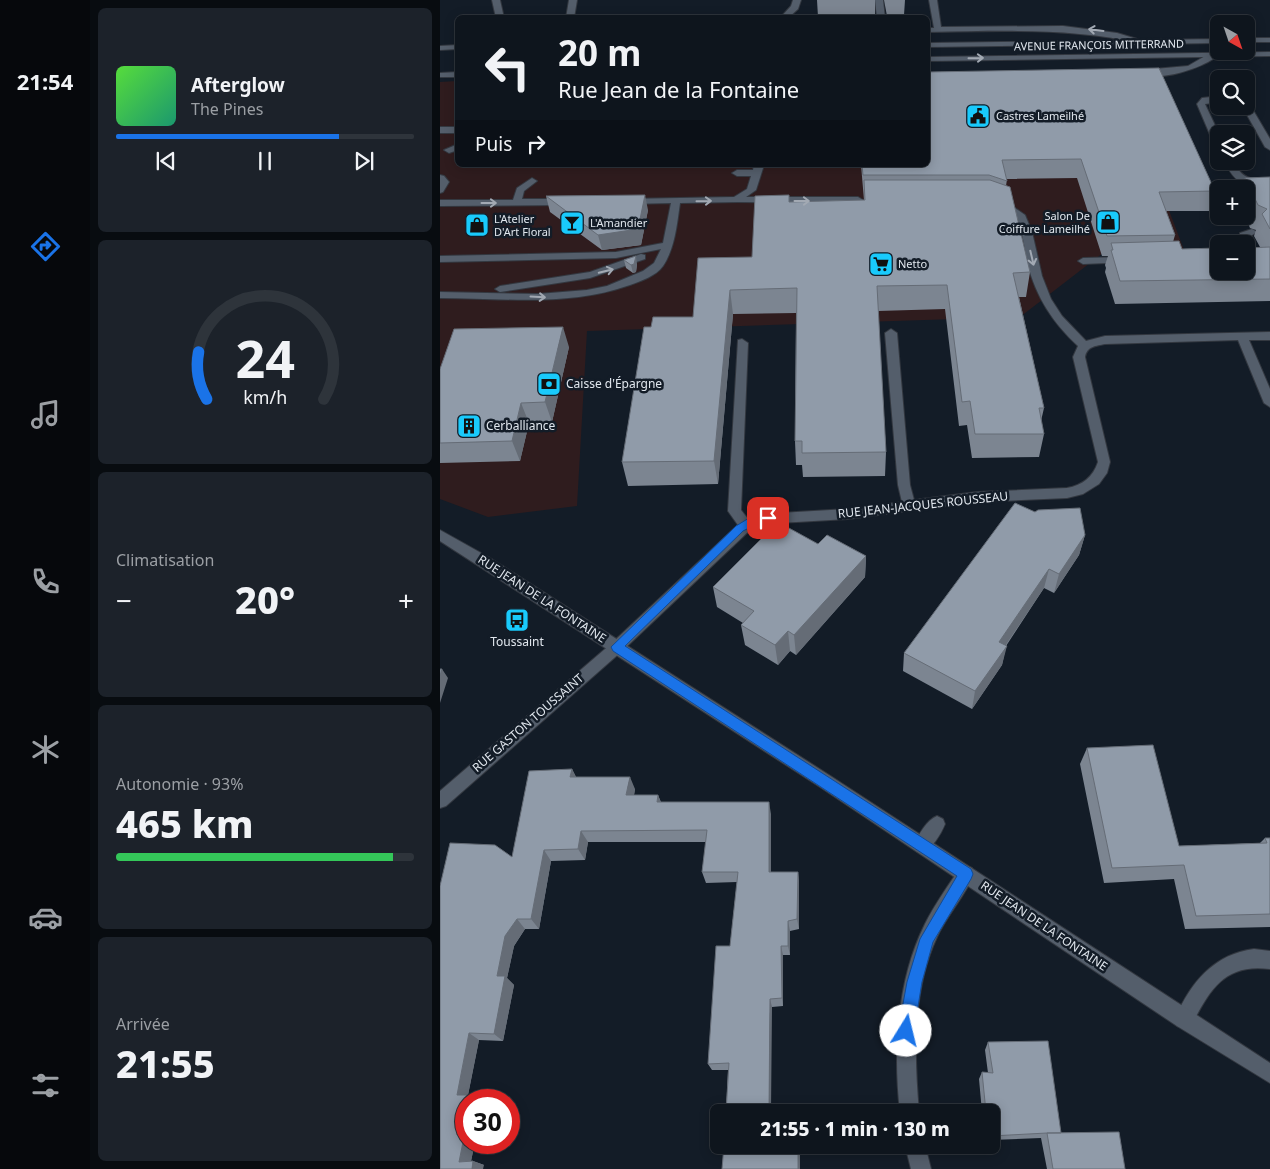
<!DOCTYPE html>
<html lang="fr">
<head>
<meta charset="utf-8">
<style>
  body { margin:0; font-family:"Noto Sans",sans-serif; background:#1c222a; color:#f1f3f6; height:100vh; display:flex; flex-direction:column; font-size:19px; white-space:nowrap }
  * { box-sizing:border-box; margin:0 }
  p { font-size:16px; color:#9b9fa4 }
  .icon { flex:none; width:28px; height:28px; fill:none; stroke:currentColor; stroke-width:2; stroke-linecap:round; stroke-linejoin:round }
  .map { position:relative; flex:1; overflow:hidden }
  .sheet { display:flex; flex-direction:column; gap:8px; padding:8px; background:#080c10; width:350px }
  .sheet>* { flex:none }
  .top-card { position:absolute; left:15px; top:15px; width:475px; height:152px; border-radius:8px; box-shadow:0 2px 12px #0003,0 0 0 1px #2e343b; background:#0e151d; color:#f1f3f6; overflow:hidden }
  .needle { width:32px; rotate:140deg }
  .fabs { position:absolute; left:770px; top:15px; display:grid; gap:10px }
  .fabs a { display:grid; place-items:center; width:45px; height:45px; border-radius:8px; background:#0e151d; box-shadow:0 2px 12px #0003,0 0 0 1px #2e343b; font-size:25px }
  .speed { position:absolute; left:15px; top:1089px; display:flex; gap:10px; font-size:25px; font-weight:700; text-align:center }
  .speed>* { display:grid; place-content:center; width:65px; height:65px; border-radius:50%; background:#0e151d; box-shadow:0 2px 12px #0003,0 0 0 1px #2e343b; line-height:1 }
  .speed .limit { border:8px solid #d22; background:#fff; color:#111 }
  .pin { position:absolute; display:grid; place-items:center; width:42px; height:42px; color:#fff; margin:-21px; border-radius:10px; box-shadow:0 2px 8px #0006 }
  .me { position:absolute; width:55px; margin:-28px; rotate:9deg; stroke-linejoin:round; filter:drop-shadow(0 0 4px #0008) }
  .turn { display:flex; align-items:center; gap:18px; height:105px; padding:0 20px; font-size:22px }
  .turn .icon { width:65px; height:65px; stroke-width:2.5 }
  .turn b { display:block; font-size:35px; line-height:42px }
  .then { display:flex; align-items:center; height:48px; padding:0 20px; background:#0003; gap:10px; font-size:19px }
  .big { font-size:38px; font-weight:800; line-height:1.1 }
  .sheet .tile { flex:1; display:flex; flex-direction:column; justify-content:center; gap:8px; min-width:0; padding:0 18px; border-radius:8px; background:#1c222a }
  .sheet .dial { align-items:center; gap:0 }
  .dial svg { height:130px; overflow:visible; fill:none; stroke:#2e343b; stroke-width:7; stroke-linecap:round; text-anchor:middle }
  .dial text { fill:#f1f3f6; stroke:none }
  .song { display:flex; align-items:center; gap:15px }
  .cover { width:60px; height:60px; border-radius:8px; background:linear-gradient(135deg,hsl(110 70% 55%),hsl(160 70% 35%)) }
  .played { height:5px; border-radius:2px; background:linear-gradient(90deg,#1a73e8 75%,#2e343b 75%) }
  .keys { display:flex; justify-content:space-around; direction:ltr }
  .heat { display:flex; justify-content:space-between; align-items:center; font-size:28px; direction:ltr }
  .charge { height:8px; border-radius:4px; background:linear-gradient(90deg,#34c759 93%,#2e343b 0) }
  .trip { position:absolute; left:270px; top:1104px; width:290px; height:50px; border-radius:8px; background:#0e151d; box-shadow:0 2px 12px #0003,0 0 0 1px #2e343b; font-weight:800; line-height:50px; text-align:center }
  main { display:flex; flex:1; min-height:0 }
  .menu { display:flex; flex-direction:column; width:90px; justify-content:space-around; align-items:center; background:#06080c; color:#9b9fa4 }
  .menu .icon { width:35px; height:35px }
  .menu .selected { color:#1a73e8 }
  .menu b { font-size:22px; color:#f1f3f6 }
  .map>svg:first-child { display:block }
</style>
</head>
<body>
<main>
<nav class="menu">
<b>21:54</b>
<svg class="icon selected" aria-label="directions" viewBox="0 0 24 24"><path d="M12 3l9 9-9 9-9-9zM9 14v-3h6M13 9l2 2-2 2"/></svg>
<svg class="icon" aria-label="music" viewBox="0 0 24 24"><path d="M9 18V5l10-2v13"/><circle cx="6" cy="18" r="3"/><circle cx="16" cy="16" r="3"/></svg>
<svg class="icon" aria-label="phone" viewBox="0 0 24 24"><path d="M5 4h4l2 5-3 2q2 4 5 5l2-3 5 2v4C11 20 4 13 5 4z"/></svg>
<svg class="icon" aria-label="climate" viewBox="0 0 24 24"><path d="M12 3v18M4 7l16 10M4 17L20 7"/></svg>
<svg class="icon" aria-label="car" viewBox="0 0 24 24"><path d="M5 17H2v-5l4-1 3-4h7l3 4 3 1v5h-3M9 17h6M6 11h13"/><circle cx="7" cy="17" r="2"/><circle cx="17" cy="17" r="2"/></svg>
<svg class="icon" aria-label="filters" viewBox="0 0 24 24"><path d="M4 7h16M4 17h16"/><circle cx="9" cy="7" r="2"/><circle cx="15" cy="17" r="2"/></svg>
</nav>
<section class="sheet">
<div class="tile">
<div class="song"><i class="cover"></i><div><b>Afterglow</b><p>The Pines</p></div></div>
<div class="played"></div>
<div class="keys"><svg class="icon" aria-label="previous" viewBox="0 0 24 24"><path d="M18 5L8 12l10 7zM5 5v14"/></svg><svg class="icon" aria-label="pause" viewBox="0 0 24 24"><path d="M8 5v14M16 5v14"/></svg><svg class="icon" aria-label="next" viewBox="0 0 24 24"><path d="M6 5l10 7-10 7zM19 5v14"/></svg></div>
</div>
<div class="tile dial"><svg viewBox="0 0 100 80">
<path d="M14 69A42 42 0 1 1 86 69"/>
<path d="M14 69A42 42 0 0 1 9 40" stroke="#1a73e8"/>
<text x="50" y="56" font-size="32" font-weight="700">24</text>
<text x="50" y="72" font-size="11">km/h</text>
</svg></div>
<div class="tile"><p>Climatisation</p>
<div class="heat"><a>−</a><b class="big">20°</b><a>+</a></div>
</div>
<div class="tile"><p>Autonomie · 93%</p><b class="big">465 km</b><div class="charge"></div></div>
<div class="tile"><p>Arrivée</p><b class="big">21:55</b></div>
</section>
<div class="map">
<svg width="830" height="1169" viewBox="0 0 830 1169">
  <rect width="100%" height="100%" fill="#131c27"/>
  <!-- commercial -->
  <path fill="#2f1c1e" d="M679,78L744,250L663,253L580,317L147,331L137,506L48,517L0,499V82L17,81L18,165H488Z"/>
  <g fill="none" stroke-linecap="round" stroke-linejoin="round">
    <!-- service casing -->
    <g stroke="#333840" stroke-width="2">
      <path id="service" d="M52,0H60L64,18H56Z
        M129,0H137L134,18H126Z
        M435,0H443L445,18H437Z
        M489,0H497L501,27L623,26L677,33L707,42L703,44C632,27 561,31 488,32V28H494Z
        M772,52L779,54C766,68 714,84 699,72L703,70L748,66Z
        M0,127H18V133H0Z
        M18,144V150L9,153L4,150Z
        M314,165H324L316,190L299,202L240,203C237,224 235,248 223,266C216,276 201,281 190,285C129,307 64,298 0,298V292L98,294L147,290L167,286L203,271L214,263L221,249L176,258L0,262V256L176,252L223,243L231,203L188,204L185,203V199L294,197L307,189L311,176H297L292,173L297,170H313Z
        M0,175L4,176L9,182L3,192L0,193Z
        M92,178L97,181L84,191L82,199H124L129,202L124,205L0,206V200H73L77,188Z
        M812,229L817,232L809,237V246L800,244V233Z
        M201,254L205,255V259L150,278L60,292L55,289L60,286L150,272Z
        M686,257L690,258V262L643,264L638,261L643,258Z
        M497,816L503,819L505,824C501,834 492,849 482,853L476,851L474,845C478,835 487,820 497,816Z
        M814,949L830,951V969C785,963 770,989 751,1026L744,1028L737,1026L735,1019C750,983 774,954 814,949Z"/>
    </g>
    <!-- minor casing -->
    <g stroke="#333840" stroke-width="2">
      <path id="minor" d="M353,0H361L358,9L348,18H340L351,6Z
        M779,96V102L765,104L779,134V147L774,144L757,104L762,98Z
        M806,102L810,105L830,139V150L825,147L802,106H806Z
        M784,161H793C802,179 811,180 830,180V186C804,186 796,185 784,161Z
        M296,197H418L423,200L418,203L293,202L291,200Z
        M556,199H562L585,215L592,232L602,276L611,299L622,316L646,341L665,336L830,332V340H809L830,389V407L824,403L798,340L665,344C656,346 647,346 645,357L670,462L667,473L659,484L643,494L627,498L537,502L408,519L321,524L311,529L182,651L6,806L0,808V791L172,643L298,525L288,511L298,340L302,339L308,343L301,510L308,519L320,514L408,509L462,502L458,485L445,333L451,329L457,333L470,485L474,500L537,492L627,488C643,485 653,477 658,462L633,357L638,346C614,324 596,297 588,265C585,250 583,235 578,220L576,217L556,203Z
        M526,866L532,868L534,874C525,896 507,915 497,937C472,990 474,1055 479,1112H460C453,1050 457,980 485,924C495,904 508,886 520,868Z
        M465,1145H485L491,1169H471Z"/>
    </g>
    <!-- tertiary casing -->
    <g stroke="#333840" stroke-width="2">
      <path id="tertiary" d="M806,38H830V42H806Z
        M779,39V43L488,47V43Z
        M18,45V49L0,50V46Z
        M830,52V56L488,61V57Z
        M18,72V77H0V73Z
        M0,530L50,558L392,777L830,1063V1083L737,1026L380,787L0,541Z"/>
    </g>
    <!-- service -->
    <use href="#service" fill="#545e6b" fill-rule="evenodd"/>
    <!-- minor -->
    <use href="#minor" fill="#545e6b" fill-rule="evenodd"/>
    <!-- tertiary -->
    <use href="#tertiary" fill="#545e6b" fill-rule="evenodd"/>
  </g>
  <!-- wall -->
  <path fill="#7c8591" d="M377,0H435V16L378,17Z
    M444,0H465L464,15L447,16Z
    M488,72L775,191L769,211H726L735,235L733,242L742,249L820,247L814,236L816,230L810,228L805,216H806V189H801L805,178L830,177V301L675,304L665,272L666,268L665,265L668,256H662L637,178L567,179L566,186L590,272L586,297H579L604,408L601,421L604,434L599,457L532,458L527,425L519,426L505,309L438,311L446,452L445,476L363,477L362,465H356L355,441L356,313L293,314L278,484L188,486L182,462L211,327L253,317L312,257L350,202L424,200L421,165H488Z
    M106,196L208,210L201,245L162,250L110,212Z
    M184,260L197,264L196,272L193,273L186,268Z
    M129,347L112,422L89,423L80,461L0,463V369Z
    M645,535L639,555L614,593L604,588L566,646L562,665L532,709L463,671L464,653Z
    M378,544L426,556L425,577L356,655L350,651L338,665L305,645L301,625L303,623L277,607L273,587Z
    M647,748L739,846L820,843L825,838H830V927L745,929L734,879L664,883L640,764Z
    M132,769L136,777L195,789L194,795H218L221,802L331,814V872H358L359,883V929L350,931V955H343V1006L332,1007L286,1112L288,1070H272L268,1064L290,946L297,882L266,883L262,872L266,842H148L145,860L111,861L99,929H85L74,946L67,978L74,985L63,1041L39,1040L28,1095H32L41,1100H26L35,1142L31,1161H33L44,1165L0,1169V886L72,857Z
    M548,1042L621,1133L685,1169H607L601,1138L551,1140V1112H542L539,1079L542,1072L548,1073L545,1050Z"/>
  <!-- shaded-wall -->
  <path fill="#656c76" d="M205,195L208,210L201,245L162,250L158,235Z
    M196,256L197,264L196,272L193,273L191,265Z
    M290,290L293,314L278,484L274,461Z
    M123,327L129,347L112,422L105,402Z
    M81,403L89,423L80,461L72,441Z
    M645,535L639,555L614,593L619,574Z
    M426,556L425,577L356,655L354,635Z
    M609,569L604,588L555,661L559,642Z
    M348,631L350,651L338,665L335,645Z
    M567,646L562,665L532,709L535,691Z
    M2,669L8,678L0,703V676Z
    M132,769L138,781L130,777Z
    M190,777L195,789L192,807L186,795Z
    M218,795L222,806L217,802Z
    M329,802L331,814V883L329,872Z
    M141,831L148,842L145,860L138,849Z
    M104,850L111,861L99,929L91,919Z
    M358,872L359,883V929L357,919Z
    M77,919L85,929L74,946L67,978L74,985L63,1041L54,1034L57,976L65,936Z
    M348,921L350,931V955L348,946Z
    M341,946L343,955V1006L342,998Z
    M330,999L332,1007L331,1112L329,1110Z
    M29,1033L39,1040L27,1100L17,1095Z
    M32,1095L41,1100H32Z
    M26,1127V1142H35L30,1166L19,1162Z
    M358,1145H360V1169H358Z
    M33,1161L44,1165L43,1169H32Z"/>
  <!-- building -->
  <path fill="#909ba9" stroke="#656c76" d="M719,68L775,191L719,192L735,235L667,236L641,159L562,160L567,181L549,175H423L422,165H488V72Z
    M830,177V229L822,214L827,209L818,205L805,178Z
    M424,180H550L570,187L590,272L573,273L604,408H599L604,434H535L530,401L522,402L507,285L437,286L446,452L362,453V441H355L357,288L290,290L274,461L182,462L204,327H211L213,317H253L258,258L312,257L315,196L349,195V202L425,200Z
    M205,195L198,229L158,235L106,196Z
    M739,241L742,249L779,248V271H806V248L830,247V279L680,281L671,250H673L671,243Z
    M196,256L194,264L191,265L184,260Z
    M123,327L105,402L81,403L72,441L0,443V369L14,329Z
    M575,503L595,512L598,510L640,508L645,535L619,574L609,569L559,642L567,646L535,691L464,653Z
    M338,522L378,544L387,535L426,556L354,635L348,631L335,645L301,625L314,611L273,587Z
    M0,669H2L0,676Z
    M713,745L739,846L827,843L825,838H830V914L756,916L744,865L672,868L647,748Z
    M132,769L130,777H190L186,795H218L217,802H329V872H358L357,919L348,921V946H341L342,998L330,999L329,1110L359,1109V1112H286L289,1063L268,1064L276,946H290L298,872H262L267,830L141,831L138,849L104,850L91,919H77L65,936L57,976H65L54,1034L29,1033L17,1095H32V1100H26V1127L19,1162L33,1161L32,1169H0V886L10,843L55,845L72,857L89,771Z
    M608,1041L621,1133H607L679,1132L685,1169H613L607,1133L551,1136V1112H546L542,1072L553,1073L548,1042Z
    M284,1145H358V1169H282Z"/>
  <!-- one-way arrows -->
  <defs><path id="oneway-shaft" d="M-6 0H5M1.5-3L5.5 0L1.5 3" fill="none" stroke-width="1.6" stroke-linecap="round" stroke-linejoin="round" transform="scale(1.25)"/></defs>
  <g stroke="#a2a9b3">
    <use href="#oneway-shaft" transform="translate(656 30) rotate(-173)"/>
    <use href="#oneway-shaft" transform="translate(536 58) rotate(-1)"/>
    <use href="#oneway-shaft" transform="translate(264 201) rotate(-1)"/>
    <use href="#oneway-shaft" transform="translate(362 201)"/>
    <use href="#oneway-shaft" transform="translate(49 203)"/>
    <use href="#oneway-shaft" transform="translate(592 258) rotate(77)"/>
    <use href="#oneway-shaft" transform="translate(166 271) rotate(-14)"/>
    <use href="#oneway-shaft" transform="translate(98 297) rotate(3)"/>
  </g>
  <!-- route -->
  <path fill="#1a73e8" stroke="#114b97" d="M328,514L332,515V521L315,525L303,531L185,646L531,869L533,874L531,879L493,942L482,982L474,1031L472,1036L466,1038L461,1036L458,1031L467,982L480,939L517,876L173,651L171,647L296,526L309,518Z"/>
  <!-- icons -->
  <defs>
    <g id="civic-square" transform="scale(1.25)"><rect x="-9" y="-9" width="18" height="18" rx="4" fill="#19cafc" stroke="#131c27"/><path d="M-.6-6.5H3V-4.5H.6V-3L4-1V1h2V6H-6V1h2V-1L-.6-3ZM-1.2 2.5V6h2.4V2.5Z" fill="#111"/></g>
    <g id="shop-square" transform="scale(1.25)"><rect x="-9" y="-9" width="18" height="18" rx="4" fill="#19cafc" stroke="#131c27"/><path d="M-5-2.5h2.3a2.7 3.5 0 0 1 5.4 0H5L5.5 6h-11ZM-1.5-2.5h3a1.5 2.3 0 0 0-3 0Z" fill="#111"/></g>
    <g id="bar-square" transform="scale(1.25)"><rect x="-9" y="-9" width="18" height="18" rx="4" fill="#19cafc" stroke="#131c27"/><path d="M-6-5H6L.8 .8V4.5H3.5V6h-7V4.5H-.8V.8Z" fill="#111"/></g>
    <g id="supermarket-square" transform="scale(1.25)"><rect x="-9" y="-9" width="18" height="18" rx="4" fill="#19cafc" stroke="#131c27"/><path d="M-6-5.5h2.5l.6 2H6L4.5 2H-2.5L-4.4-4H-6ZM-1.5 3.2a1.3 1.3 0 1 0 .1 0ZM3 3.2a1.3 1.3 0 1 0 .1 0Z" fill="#111"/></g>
    <g id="bank-square" transform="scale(1.25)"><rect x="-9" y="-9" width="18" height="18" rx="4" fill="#19cafc" stroke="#131c27"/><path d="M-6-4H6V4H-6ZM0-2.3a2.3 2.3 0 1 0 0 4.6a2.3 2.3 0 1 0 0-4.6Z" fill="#111"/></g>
    <g id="building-square" transform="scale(1.25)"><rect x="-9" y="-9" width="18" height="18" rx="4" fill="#19cafc" stroke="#131c27"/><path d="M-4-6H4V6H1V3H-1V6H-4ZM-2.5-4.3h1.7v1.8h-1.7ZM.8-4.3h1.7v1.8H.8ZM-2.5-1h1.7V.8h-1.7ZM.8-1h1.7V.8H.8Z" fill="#111"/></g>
    <g id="bus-square" transform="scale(1.25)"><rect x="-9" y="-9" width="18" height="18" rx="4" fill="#19cafc" stroke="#131c27"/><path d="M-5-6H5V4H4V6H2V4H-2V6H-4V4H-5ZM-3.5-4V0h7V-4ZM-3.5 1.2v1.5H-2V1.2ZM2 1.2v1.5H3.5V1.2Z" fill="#111"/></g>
  </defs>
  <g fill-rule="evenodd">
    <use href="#civic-square" x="538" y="116"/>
    <use href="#shop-square" x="668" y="222"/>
    <use href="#bar-square" x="132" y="223"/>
    <use href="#shop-square" x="37" y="225"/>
    <use href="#supermarket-square" x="441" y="264"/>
    <use href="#bank-square" x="109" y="384"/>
    <use href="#building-square" x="29" y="426"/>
    <use href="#bus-square" x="77" y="620"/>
  </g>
  <g text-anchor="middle" stroke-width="5" stroke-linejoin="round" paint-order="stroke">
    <!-- far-street labels -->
    <g font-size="11" fill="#e1e7ee" stroke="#131c27">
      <text transform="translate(659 45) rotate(-1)" y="4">AVENUE FRANÇOIS MITTERRAND</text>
    </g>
    <!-- far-poi labels -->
    <g font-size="11" fill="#e1e7ee" stroke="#131c27" text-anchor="start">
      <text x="556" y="120">Castres Lameilhé</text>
      <text x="650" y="220" text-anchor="end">Salon De<tspan x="650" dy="13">Coiffure Lameilhé</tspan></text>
      <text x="54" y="223">L'Atelier<tspan x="54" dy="13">D'Art Floral</tspan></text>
      <text x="150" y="227">L'Amandier</text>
      <text x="458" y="268">Netto</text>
    </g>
    <!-- poi labels -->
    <g font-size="12" fill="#e1e7ee" stroke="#131c27" text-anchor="start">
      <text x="126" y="388">Caisse d'Épargne</text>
      <text x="46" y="430">Cerballiance</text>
      <text x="77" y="646" text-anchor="middle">Toussaint</text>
    </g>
    <!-- street labels -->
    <g font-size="12" fill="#e1e7ee" stroke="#131c27">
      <text transform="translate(483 505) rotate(-6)" y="4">RUE JEAN-JACQUES ROUSSEAU</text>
      <text transform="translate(102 599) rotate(33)" y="4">RUE JEAN DE LA FONTAINE</text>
      <text transform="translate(88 723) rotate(-41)" y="4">RUE GASTON TOUSSAINT</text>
      <text transform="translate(604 926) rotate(34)" y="4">RUE JEAN DE LA FONTAINE</text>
    </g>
  </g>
</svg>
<div class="fabs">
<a><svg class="needle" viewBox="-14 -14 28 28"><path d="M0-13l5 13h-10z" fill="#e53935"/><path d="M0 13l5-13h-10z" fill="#9b9fa4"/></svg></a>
<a><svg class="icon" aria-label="search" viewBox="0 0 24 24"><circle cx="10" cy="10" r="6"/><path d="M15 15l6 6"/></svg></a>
<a><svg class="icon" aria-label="layers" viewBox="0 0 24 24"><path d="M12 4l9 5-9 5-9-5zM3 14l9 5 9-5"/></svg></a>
<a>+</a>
<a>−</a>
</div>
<div class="speed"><div class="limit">30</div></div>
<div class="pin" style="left:328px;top:518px;background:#d93025"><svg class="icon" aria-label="arrive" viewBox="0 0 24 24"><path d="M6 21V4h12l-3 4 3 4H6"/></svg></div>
<svg class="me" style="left:466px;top:1031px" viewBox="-20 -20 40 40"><circle r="19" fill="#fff"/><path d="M0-13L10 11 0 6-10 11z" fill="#1a73e8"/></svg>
<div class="trip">21:55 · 1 min · 130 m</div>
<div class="top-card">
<div class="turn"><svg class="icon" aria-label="left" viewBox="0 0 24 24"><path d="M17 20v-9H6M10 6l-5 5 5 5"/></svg><div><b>20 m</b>Rue Jean de la Fontaine</div></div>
<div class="then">Puis<svg class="icon" aria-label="right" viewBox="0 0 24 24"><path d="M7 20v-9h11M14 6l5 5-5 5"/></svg></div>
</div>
</div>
</main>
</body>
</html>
